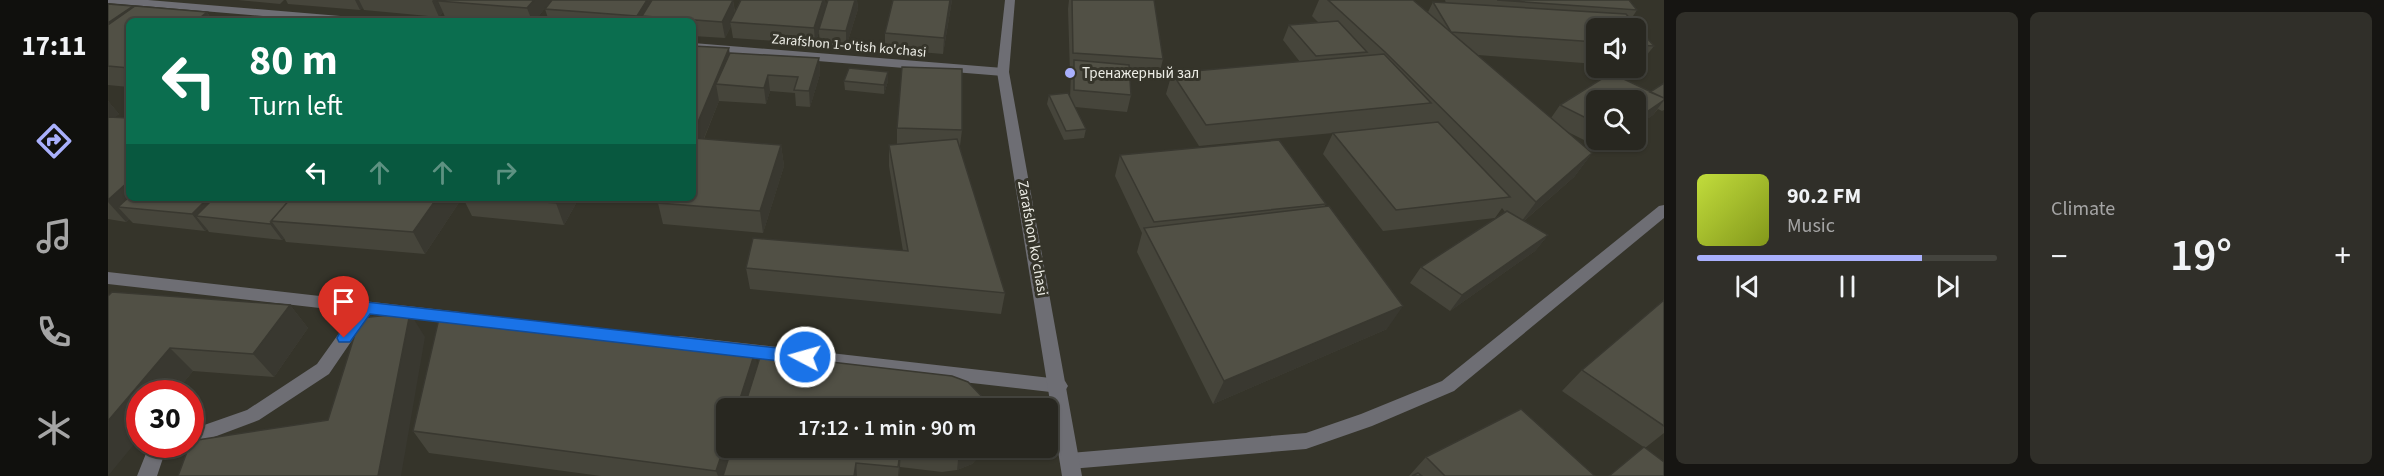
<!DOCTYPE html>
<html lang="en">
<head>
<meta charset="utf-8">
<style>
  body { margin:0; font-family:"Source Sans 3",sans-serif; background:#302f29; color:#f1f3f6; height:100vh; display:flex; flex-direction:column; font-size:22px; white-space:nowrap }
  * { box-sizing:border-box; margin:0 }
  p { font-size:20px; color:#a5a5a5 }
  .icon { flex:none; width:33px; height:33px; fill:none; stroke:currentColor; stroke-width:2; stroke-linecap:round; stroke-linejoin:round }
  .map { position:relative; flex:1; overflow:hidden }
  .sheet { display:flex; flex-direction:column; gap:12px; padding:12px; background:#161512; width:720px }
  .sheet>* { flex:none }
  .banner { position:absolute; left:18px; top:18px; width:570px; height:183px; border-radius:9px; box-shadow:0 2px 4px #0004,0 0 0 2px #44443e; background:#0b6e4f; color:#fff; overflow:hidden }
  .buttons { position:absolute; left:1478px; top:18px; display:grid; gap:12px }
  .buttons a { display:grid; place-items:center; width:60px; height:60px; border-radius:9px; background:#282720; box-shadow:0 2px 4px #0004,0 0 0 2px #44443e; font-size:30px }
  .speed { position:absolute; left:18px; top:380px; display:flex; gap:12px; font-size:30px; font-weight:700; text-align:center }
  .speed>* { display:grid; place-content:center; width:78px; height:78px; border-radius:50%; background:#282720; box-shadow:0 2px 4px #0004,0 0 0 2px #44443e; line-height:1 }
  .speed .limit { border:9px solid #d22; background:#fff; color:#111 }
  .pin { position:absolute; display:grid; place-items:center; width:51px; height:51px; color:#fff; margin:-62px -26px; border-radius:50% 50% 50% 0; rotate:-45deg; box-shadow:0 0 6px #0007 }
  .pin .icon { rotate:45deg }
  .me { position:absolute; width:66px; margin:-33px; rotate:276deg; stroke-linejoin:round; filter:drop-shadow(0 0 4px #0008) }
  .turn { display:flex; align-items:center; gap:21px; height:126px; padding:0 24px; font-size:27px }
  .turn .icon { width:78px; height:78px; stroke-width:2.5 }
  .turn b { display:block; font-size:42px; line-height:51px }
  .lanes { display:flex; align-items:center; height:57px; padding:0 24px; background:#0003; justify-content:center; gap:30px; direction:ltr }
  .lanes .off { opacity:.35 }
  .big { font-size:45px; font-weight:600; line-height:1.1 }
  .sheet .widget { flex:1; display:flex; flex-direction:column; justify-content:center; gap:9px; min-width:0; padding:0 21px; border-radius:9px; background:#302f29 }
  .song { display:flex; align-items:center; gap:18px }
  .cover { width:72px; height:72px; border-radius:9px; background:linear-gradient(135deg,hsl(70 70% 55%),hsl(70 70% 35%)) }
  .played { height:6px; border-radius:3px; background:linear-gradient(90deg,#a9b0fc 75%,#44443e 75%) }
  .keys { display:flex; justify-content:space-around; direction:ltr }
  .heat { display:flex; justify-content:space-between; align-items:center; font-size:33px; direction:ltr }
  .sheet .tiles { flex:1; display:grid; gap:12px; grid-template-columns:repeat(2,1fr) }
  .trip { position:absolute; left:608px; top:398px; width:342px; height:60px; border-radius:9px; background:#282720; box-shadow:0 2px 4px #0004,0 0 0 2px #44443e; font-weight:600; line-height:60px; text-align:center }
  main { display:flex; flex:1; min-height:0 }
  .tabs { display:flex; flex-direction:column; width:108px; justify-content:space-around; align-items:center; background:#10100d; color:#a5a5a5 }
  .tabs .icon { width:42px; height:42px }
  .tabs .on { color:#a9b0fc }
  .tabs b { font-size:27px; color:#f1f3f6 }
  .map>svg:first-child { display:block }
</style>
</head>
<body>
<main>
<nav class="tabs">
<b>17:11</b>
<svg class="icon on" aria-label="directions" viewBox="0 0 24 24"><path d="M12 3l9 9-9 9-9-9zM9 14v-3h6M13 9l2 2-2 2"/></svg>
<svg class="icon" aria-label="music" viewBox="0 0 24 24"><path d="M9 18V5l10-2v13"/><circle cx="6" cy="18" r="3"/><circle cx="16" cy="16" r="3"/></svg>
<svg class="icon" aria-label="phone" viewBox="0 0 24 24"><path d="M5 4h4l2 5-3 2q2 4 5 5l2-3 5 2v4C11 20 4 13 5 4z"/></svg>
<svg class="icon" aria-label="climate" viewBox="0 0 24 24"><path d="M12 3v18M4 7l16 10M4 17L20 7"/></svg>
</nav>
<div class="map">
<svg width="1556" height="476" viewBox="0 0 1556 476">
  <rect width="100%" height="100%" fill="#35342a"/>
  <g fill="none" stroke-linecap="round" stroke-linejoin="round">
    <!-- service -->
    <path fill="#6e6e74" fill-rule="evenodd" d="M258,302L264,304L266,308L221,374L151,420L82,446L76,444H82V430L139,410L209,364L252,304Z
      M47,444H76L74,450L55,458L49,476H29L41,446Z"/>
    <!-- minor -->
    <path fill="#6e6e74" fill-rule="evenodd" d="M0,0H40L256,18L262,21H215L0,3Z
      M585,43L895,68L901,72L895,76L585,51Z
      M1556,205V218L1346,391L1264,426L1198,449L962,469L955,467L953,461L955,455L962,453L1198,433L1253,414L1334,381L1551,206Z
      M0,272L352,312L358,313L360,318L358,323L352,324L0,284Z
      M572,336L951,379L957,381L960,386L957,391L951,393L572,350L566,348L564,343L566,338Z"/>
    <!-- tertiary -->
    <path fill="#6e6e74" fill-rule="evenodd" d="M897,0H907L901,72L974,476H954L889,72Z"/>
  </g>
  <!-- wall -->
  <path fill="#46453b" d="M130,0H176L172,4Z
    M178,0H443L427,21H391L337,17L335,12L331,17L256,10L255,8L252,10L180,4Z
    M625,0L627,12L717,0L718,8L720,0H749L750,9L738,47L712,45L711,32L707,44L625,38L623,26L617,38L585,36V21H441L437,9Z
    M844,0L835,54L777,49V33Z
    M961,0H1046L1055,59L1050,80L1022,78L1023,95L1019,112L967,107L978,129L976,138L956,140L939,104L941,95L962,98L963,73H962L960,9Z
    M1211,0H1305L1320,12L1325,2L1338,3L1337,0H1521L1529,10L1523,19L1546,46L1530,66H1527V28H1488V64L1370,55L1443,118L1452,105L1542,92L1556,83V110L1554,111L1550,109L1545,115L1527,127V100H1488V140H1509L1494,149L1456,130L1484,153L1466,177L1416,221L1440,235L1427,251L1342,311L1302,283L1313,267L1397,212L1394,208L1387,218L1275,231L1215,154L1225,133L1091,146L1058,94L1064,73L1192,62L1175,40L1181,25L1210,22L1204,16Z
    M0,4L25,6L26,7L99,12L104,20L146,21H21V87L0,85Z
    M585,46L622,53L711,58L712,74L702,107L688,106L687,93L662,91L658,104L611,101L596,139L673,145L676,166L655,233L555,224L550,203L585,198Z
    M736,81H780L776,94L737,90Z
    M0,101L11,114L7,117L21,198H354L317,254L178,242L176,238L174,240L101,232L99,229L97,231L25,223L21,219L18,222L0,219Z
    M789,128L854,130L852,146H851L897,293L893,314L642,289L638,268L795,251L781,166V145L794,144H789Z
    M1012,155L1218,204L1216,207L1279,329L1105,404L1029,252L1034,233L1007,176Z
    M355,198H471L456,225L364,216Z
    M0,296L182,305L200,328L166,377L85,371L67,393H32Z
    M1556,300V433L1537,448L1454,391L1474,370Z
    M649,364L876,447L874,453L864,464L849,470L834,472L792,467L791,476H493L321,453L305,431Z
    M1318,457L1487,476H1301Z"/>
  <!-- shaded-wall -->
  <path fill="#393830" d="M247,0H251L255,8L252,10Z
    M325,0H347L330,1L335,12L331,17L324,1Z
    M426,0H443L427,21H424L419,8Z
    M539,0H551L534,16L535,21H530L529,16Z
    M625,0L627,16L622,22L623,26L617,38L614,22Z
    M715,0H717L718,11L711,29V32L707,44L706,28Z
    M747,0H749L750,9L738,47V31Z
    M842,0H844L835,54L836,38Z
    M25,6L36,21L0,54V23Z
    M99,12L104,21H88Z
    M621,48L624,69L608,84L611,101L591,150L587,129Z
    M711,58L712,74L702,107L701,91Z
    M780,72V81L776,94V85Z
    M660,75L662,91L658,104L656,88Z
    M1556,100L1545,115L1527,127V120Z
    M0,101L11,114L0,123Z
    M1502,140H1509L1494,149Z
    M673,145L676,166L655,233L652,211Z
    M1484,153L1466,177L1410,226L1428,202Z
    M21,181V198L10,207L21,219L18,222L0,202V200Z
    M100,198H129L88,216L99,229L97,231L84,214Z
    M329,198H354L317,254L305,232Z
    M451,198H471L456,225L448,203Z
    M164,222L176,238L174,240L162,224Z
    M1440,235L1427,251L1342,311L1354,295Z
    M182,305L200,328L166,377L145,354Z
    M1295,306L1279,329L1105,404L1116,381Z
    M302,313L317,337L293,476H270Z
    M62,348L85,371L67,393H32V437L0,476V421Z
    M647,352L651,375L641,408H629Z
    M618,441V447H629L620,476H610L608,471Z
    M793,447L792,467L791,476H790Z
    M861,447H876L874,453L864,464L849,470L851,451Z
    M748,463L749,476H746Z"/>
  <!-- building -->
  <path fill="#515045" stroke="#393830" stroke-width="1.5" d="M331,0H426L419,8L330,1Z
    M444,0H539L529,16L437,9Z
    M544,0H625L614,22L534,16Z
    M633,0H715L706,28L622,22Z
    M720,0H747L738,31L711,29Z
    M785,0H842L836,38L777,33Z
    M964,0H1046L1055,59L965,53Z
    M1220,0H1305L1484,153L1428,202L1277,52Z
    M1389,0H1521L1529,10Z
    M1325,2L1518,14L1546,46L1527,45V28H1488V42L1343,32Z
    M0,4L25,6L0,23Z
    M27,6L99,12L88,21H21V68L0,66V25Z
    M106,18L146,21H102Z
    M1230,21L1259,52L1208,56L1181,25Z
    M585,46L621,48L587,129H585Z
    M622,53L711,58L701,91L686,90L690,77L660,75L656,88L608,84Z
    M1276,54L1323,103L1098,125L1064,73Z
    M966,60L1021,65L1023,95L966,90Z
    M794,67L854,69V130L789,128Z
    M741,68L780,72L776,85L736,81Z
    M1503,73L1556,98V100L1527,120V100H1488V123L1452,105Z
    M1556,83V98L1542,92Z
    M960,93L978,129L958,131L941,95Z
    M0,117L21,118V181L0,200Z
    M1330,122L1402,197L1288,210L1225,133Z
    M585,138L673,145L652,211L550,203L552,198H585Z
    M849,139L897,293L638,268L645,238L800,251L781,145Z
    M1171,140L1218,204L1046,222L1012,155Z
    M21,197V198H100L84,214L10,207Z
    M106,198H183L163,221H164L162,224L88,216Z
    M183,198H329L305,232L163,221Z
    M391,198H451L448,203Z
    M1221,206L1295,306L1116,381L1036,228Z
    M1399,211L1440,235L1354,295L1313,267Z
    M4,292L182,305L145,354L62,348L0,421V296Z
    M1556,300V426L1474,370Z
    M302,313L270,476H70L83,441L220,420L252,318Z
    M332,314L647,352L629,408H618V441L608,471L305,431Z
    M653,354L844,376L860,382L880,403L881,408H636Z
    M1413,409L1487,476H1337L1318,457Z
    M624,447H861L851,451L836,453L793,447L790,467L748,463L746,476H615Z
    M1536,447L1556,462V476H1501Z
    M1310,473L1314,476H1304Z"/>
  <!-- route -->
  <path fill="#1a73e8" stroke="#114b97" stroke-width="1.5" d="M258,302L697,351L702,353L705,357L702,362L697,364L262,314L242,342H231L229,338L231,334L253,303Z"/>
  <!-- markers -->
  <circle fill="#a9b0fc" stroke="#35342a" stroke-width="2" cx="962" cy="73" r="6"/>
  <g text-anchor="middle" stroke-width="6" stroke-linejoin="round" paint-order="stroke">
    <!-- far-street labels -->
    <g font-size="14" fill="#edede6" stroke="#35342a">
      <text transform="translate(741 45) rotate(5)" y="5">Zarafshon 1-o'tish ko'chasi</text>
    </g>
    <!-- poi labels -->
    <g font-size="15" fill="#edede6" stroke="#35342a" text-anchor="start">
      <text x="974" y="78">Тренажерный зал</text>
    </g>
    <!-- street labels -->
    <g font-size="15" fill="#edede6" stroke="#35342a">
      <text transform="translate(925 238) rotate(80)" y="5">Zarafshon ko'chasi</text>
    </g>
  </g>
</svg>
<div class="buttons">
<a><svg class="icon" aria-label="sound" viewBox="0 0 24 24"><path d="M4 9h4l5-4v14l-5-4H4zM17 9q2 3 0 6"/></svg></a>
<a><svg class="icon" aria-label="search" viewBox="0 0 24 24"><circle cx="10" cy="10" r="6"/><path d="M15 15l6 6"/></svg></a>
</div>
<div class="speed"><div class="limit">30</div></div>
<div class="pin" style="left:236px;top:338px;background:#d93025"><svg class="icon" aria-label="arrive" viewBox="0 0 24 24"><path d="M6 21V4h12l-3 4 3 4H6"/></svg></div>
<svg class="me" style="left:697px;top:357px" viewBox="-20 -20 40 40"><circle r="17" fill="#1a73e8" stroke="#fff" stroke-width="3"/><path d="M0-11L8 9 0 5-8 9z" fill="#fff"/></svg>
<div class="trip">17:12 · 1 min · 90 m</div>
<div class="banner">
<div class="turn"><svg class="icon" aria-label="left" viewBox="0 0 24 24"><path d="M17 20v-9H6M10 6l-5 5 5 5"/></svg><div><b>80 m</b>Turn left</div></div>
<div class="lanes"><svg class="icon" aria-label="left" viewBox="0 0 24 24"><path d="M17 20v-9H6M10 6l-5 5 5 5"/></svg><svg class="icon off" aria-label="ahead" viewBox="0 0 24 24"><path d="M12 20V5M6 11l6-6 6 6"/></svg><svg class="icon off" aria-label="ahead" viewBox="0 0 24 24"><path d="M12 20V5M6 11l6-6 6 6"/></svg><svg class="icon off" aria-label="right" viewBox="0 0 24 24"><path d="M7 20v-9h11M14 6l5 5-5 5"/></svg></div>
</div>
</div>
<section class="sheet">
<div class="tiles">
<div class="widget">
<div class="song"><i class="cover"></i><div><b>90.2 FM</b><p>Music</p></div></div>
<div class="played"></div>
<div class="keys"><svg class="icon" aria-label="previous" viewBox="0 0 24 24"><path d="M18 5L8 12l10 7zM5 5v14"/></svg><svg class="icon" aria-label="pause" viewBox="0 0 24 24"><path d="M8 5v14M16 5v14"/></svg><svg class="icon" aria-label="next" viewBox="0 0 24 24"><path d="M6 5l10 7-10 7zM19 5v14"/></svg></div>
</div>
<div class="widget"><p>Climate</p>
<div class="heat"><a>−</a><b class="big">19°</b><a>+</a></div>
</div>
</div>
</section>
</main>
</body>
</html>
